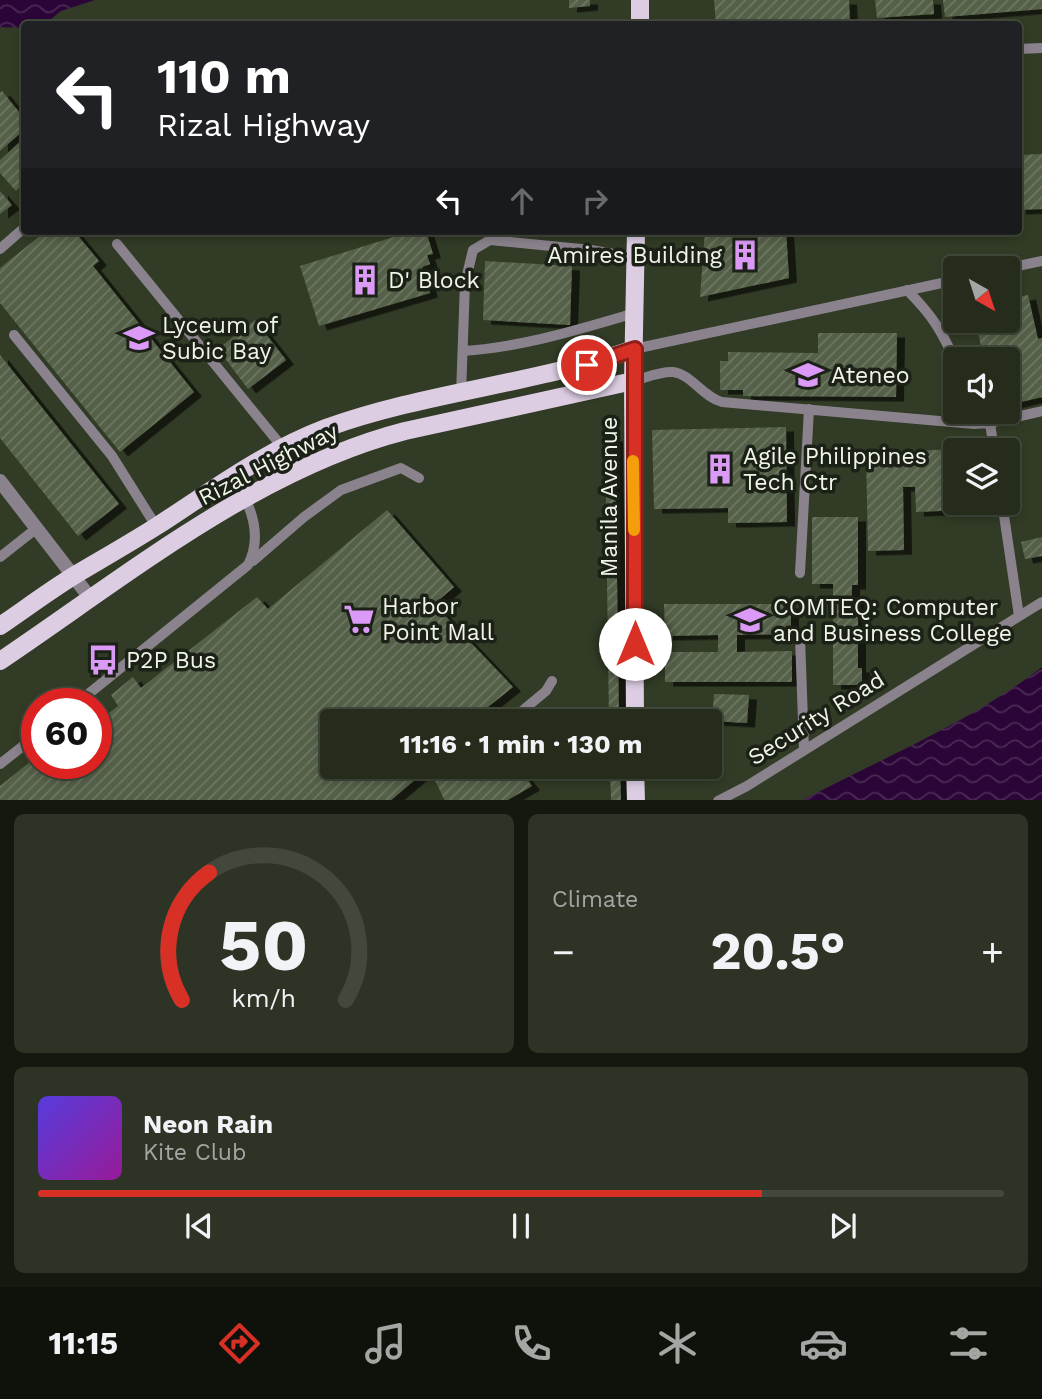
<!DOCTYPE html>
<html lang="en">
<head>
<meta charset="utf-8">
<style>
  body { margin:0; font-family:"Work Sans",sans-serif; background:#2d3425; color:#f1f3f6; height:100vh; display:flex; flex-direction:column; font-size:26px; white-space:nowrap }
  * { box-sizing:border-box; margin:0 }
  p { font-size:23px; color:#a3a7a3 }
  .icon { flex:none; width:38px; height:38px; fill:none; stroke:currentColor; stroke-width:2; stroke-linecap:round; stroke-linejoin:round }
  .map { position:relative; height:800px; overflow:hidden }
  .details { display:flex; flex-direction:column; gap:14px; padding:14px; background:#14180f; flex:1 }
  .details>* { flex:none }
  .banner { position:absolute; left:21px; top:21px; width:1001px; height:214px; border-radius:7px; box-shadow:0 4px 10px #0003,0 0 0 2px #42483b; background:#202124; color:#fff; overflow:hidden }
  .needle { width:46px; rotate:141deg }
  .buttons { position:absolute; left:943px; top:256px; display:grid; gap:14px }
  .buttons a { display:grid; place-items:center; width:77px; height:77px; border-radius:7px; background:#252c1c; box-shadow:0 4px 10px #0003,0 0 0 2px #42483b; font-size:35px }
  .speed { position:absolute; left:21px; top:688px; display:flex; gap:14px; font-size:35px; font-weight:700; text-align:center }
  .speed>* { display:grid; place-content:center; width:91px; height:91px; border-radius:50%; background:#252c1c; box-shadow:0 4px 10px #0003,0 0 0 2px #42483b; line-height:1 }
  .speed .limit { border:10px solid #d22; background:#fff; color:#111 }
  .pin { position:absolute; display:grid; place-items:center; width:60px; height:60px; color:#fff; margin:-30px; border:4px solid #fff; border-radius:50%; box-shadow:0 2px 7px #0007 }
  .me { position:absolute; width:77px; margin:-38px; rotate:0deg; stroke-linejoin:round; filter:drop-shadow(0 0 5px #0008) }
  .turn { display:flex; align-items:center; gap:24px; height:147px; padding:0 21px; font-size:32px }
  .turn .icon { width:91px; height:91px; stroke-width:2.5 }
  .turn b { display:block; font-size:49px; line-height:60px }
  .lanes { display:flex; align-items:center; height:66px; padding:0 21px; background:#0003; justify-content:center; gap:35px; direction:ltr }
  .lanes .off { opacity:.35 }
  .big { font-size:52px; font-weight:700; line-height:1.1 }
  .details .card { flex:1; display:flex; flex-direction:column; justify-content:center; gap:10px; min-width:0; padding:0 24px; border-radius:10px; background:#2d3425 }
  .details .dial { align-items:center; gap:0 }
  .dial svg { height:182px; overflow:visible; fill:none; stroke:#42483b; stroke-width:7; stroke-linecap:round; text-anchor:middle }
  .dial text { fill:#f1f3f6; stroke:none }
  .song { display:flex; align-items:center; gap:21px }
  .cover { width:84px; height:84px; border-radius:10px; background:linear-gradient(135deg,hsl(250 70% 55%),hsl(300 70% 35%)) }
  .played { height:7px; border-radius:4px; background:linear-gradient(90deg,#d93025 75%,#42483b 75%) }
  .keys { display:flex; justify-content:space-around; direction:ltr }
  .heat { display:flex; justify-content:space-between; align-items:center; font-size:38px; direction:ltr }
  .details .tiles { flex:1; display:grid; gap:14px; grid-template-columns:1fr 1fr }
  .card:last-child { grid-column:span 2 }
  .trip { position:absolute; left:320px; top:709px; width:402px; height:70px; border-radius:7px; background:#252c1c; box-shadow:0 4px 10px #0003,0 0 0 2px #42483b; font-weight:700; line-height:70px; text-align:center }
  .dock { display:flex; height:112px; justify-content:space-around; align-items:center; background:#0f120b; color:#a3a7a3 }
  .dock .icon { width:49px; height:49px }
  .dock .active { color:#d93025 }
  .dock b { font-size:32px; color:#f1f3f6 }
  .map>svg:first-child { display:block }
</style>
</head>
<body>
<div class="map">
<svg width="1042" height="801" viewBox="0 0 1042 801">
  <defs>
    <pattern id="water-waves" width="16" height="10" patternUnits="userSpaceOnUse" patternTransform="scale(1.75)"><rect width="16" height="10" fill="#2b0538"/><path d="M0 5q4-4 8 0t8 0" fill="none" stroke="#4a2a55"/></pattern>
    <pattern id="building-hatch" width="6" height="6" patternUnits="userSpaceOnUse" patternTransform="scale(1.75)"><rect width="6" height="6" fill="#556049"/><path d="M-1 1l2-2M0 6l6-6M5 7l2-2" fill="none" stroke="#6e7763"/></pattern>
    <filter id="shadow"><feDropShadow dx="8" dy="4.5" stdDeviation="0" flood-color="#0009"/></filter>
  </defs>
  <rect width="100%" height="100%" fill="#313b25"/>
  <!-- water -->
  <path fill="url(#water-waves)" d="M0,0H95L61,11L45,24H24V28L0,27Z
    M1042,667V800H803C884,757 970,723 1042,667Z"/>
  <!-- building -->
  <path fill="url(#building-hatch)" filter="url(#shadow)" d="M569,0H590V6L569,8Z
    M714,0H849L850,24H716Z
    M875,0H933L934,14L877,18Z
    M943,0H1042V9L945,17Z
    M568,19H591V24H568Z
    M2,91L24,118V130L0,151V93Z
    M24,138V183L16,191L0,173V160Z
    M1042,154V209L1018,210V155Z
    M0,191L12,205L0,214Z
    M46,231H74L99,261L93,266L194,392L120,452L0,303V268Z
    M413,231H426L433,254L427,255L430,264L422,267L430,293L319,326L300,266Z
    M705,231H786L789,278L700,297Z
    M485,261L572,266L570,325L483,320Z
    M1028,295L1038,339L1042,338V397L1008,405V359H984L975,320H1008V299Z
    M255,320L286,360L248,389L218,349Z
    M818,333H897L896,397L743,396V390H720V361H728V352L818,353Z
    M0,355L119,504L78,536L0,438Z
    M786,427L787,522L728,523V508L654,509L652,430Z
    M605,437H615L619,721H609Z
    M956,449V502H985L986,509L916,512L915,487H903L904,550L868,551L866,453Z
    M387,510L454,587L434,604L513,687L479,714L485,721H332V766H517L532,786L506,801H445L429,768L390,801H0V786L31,761L41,768L47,763H96V723L118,706L111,695L133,677L141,688L257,597L268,609Z
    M812,517H858V585H852V598H858V668H862V685H833V584H812Z
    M1042,537V556L1025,559L1021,542Z
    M664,604H791V634L737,635V652L792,651V682H665V652H718V635L665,636Z
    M714,694L749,695L747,723L712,721Z
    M610,766H620L621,801H611Z"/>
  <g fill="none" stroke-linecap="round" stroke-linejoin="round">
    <!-- service -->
    <path stroke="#8a838d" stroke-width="10" d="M1018,49L1042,48
      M117,244L283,448
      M0,249L24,228
      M1008,268L1042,261
      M907,290C932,315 942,331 956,363
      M14,335L112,456L156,526
      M634,349L956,280
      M463,351C523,347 577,330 635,313
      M633,381C645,378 661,371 673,372C691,374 703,397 722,402L974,424L990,423L1042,411
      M461,394L465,283L473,250L490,240L591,250L636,258
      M990,423L994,450
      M1002,502L1019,616
      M0,557L37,528
      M253,561L304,517L341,490L401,468L419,478
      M800,573L809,409
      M800,637L804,749
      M76,704L248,565C264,534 250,502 232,476
      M510,721L546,691L552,681
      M0,764L37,735
      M718,801L747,786L1042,602"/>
    <!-- tertiary -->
    <path stroke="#8a838d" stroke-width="14" d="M0,481L91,599"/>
    <!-- primary -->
    <path stroke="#dccde3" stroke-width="18" d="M640,24V0
      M0,626C25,609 49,591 75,575C102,559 130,543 157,526C211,491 265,451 326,428C426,392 534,384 634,349
      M0,661C125,577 257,469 405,431L633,381
      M635,721L633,381L636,231
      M635,766L636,801"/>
  </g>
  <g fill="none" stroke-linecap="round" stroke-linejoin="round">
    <!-- route casing -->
    <g stroke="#8d1f18" stroke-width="18">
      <path id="route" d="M587,365L635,349V644"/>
    </g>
    <!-- route -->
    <use href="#route" stroke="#d93025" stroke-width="12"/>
    <!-- slow -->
    <path stroke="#f59e0b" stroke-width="12" d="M633,461L634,530"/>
  </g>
  <!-- icons -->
  <defs>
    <g id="building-bare" transform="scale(2.415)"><path d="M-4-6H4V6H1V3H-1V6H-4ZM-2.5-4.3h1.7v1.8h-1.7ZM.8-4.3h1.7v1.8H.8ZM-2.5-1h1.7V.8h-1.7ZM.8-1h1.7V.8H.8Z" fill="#da9af6" stroke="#1c2117" stroke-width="2.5" paint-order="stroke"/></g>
    <g id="university-bare" transform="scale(2.415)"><path d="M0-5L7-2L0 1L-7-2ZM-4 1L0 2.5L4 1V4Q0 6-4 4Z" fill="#da9af6" stroke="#1c2117" stroke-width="2.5" paint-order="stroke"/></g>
    <g id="school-bare" transform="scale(2.415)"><path d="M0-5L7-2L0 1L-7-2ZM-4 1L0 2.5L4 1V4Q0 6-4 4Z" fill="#da9af6" stroke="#1c2117" stroke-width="2.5" paint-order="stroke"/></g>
    <g id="supermarket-bare" transform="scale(2.415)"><path d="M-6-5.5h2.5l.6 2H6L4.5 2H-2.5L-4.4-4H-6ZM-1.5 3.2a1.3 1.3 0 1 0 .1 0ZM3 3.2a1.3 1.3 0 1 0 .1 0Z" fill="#da9af6" stroke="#1c2117" stroke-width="2.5" paint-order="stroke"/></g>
    <g id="bus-bare" transform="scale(2.415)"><path d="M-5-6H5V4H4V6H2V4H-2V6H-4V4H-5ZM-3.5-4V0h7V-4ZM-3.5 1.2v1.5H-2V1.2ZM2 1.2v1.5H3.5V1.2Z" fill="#da9af6" stroke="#1c2117" stroke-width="2.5" paint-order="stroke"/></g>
  </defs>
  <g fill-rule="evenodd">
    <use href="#building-bare" x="745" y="255"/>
    <use href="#building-bare" x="365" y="280"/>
    <use href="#university-bare" x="139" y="338"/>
    <use href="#school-bare" x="808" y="375"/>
    <use href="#building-bare" x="720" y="469"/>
    <use href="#supermarket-bare" x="359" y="619"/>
    <use href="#university-bare" x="750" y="620"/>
    <use href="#bus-bare" x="103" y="660"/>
  </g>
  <g text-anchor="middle" stroke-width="7" stroke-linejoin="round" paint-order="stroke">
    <!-- poi labels -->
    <g font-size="23" fill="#eff5e7" stroke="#1c2117" text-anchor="start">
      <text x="722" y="263" text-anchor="end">Amires Building</text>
      <text x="388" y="288">D' Block</text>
      <text x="162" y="333">Lyceum of<tspan x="162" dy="26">Subic Bay</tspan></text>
      <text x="831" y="383">Ateneo</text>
      <text x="743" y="464">Agile Philippines<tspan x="743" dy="26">Tech Ctr</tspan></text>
      <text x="382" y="614">Harbor<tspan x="382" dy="26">Point Mall</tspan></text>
      <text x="773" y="615">COMTEQ: Computer<tspan x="773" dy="26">and Business College</tspan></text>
      <text x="126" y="668">P2P Bus</text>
    </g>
    <!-- street labels -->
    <g font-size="23" fill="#eff5e7" stroke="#1c2117">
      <text transform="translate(268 464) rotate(-27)" y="8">Rizal Highway</text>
      <text transform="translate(609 497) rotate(-90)" y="8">Manila Avenue</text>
      <text transform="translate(816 718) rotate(-32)" y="8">Security Road</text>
    </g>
  </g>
</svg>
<div class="buttons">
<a><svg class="needle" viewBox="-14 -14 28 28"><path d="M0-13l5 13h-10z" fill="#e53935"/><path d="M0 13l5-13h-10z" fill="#a3a7a3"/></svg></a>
<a><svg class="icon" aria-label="sound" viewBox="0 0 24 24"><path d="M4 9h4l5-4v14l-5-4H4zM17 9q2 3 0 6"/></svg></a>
<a><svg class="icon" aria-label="layers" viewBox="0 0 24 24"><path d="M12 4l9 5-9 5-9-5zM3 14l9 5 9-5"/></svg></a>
</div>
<div class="speed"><div class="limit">60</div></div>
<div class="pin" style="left:587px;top:365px;background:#d93025"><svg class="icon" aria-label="arrive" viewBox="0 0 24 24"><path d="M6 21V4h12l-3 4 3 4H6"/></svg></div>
<svg class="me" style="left:635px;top:644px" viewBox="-20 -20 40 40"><circle r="19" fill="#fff"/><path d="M0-13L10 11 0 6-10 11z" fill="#d93025"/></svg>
<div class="trip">11:16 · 1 min · 130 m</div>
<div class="banner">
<div class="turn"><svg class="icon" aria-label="left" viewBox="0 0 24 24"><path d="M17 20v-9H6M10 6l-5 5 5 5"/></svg><div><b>110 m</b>Rizal Highway</div></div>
<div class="lanes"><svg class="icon" aria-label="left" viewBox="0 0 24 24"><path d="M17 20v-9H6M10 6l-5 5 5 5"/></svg><svg class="icon off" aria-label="ahead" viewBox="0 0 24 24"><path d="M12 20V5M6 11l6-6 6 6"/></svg><svg class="icon off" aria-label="right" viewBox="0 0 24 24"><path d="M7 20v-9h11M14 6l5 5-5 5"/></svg></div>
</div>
</div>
<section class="details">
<div class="tiles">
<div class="card dial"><svg viewBox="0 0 100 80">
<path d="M14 69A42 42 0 1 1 86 69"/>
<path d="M14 69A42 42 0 0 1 26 13" stroke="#d93025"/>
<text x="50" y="56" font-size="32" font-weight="700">50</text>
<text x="50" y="72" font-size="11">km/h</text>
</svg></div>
<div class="card"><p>Climate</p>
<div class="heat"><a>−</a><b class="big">20.5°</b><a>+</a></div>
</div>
<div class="card">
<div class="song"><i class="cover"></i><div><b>Neon Rain</b><p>Kite Club</p></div></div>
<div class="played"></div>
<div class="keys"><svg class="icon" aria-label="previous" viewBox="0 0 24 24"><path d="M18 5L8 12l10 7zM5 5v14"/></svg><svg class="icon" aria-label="pause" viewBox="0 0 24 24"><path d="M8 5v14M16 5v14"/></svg><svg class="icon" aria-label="next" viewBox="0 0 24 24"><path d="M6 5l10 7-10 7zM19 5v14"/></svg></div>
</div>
</div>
</section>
<nav class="dock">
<b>11:15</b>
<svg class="icon active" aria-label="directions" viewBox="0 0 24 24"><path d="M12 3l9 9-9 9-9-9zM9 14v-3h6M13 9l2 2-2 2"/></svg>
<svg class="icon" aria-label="music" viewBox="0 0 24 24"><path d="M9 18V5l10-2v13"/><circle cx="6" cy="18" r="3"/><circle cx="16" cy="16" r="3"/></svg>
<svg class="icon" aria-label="phone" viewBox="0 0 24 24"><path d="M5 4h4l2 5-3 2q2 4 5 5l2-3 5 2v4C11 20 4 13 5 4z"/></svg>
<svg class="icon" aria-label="climate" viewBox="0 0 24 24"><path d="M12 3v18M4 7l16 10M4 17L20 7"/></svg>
<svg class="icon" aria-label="car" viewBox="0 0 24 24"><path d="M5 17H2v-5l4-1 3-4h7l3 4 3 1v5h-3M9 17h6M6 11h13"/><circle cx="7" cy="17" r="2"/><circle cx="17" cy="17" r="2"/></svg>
<svg class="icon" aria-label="filters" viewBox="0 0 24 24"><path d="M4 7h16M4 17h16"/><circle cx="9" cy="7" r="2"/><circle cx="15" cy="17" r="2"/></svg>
</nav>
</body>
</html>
